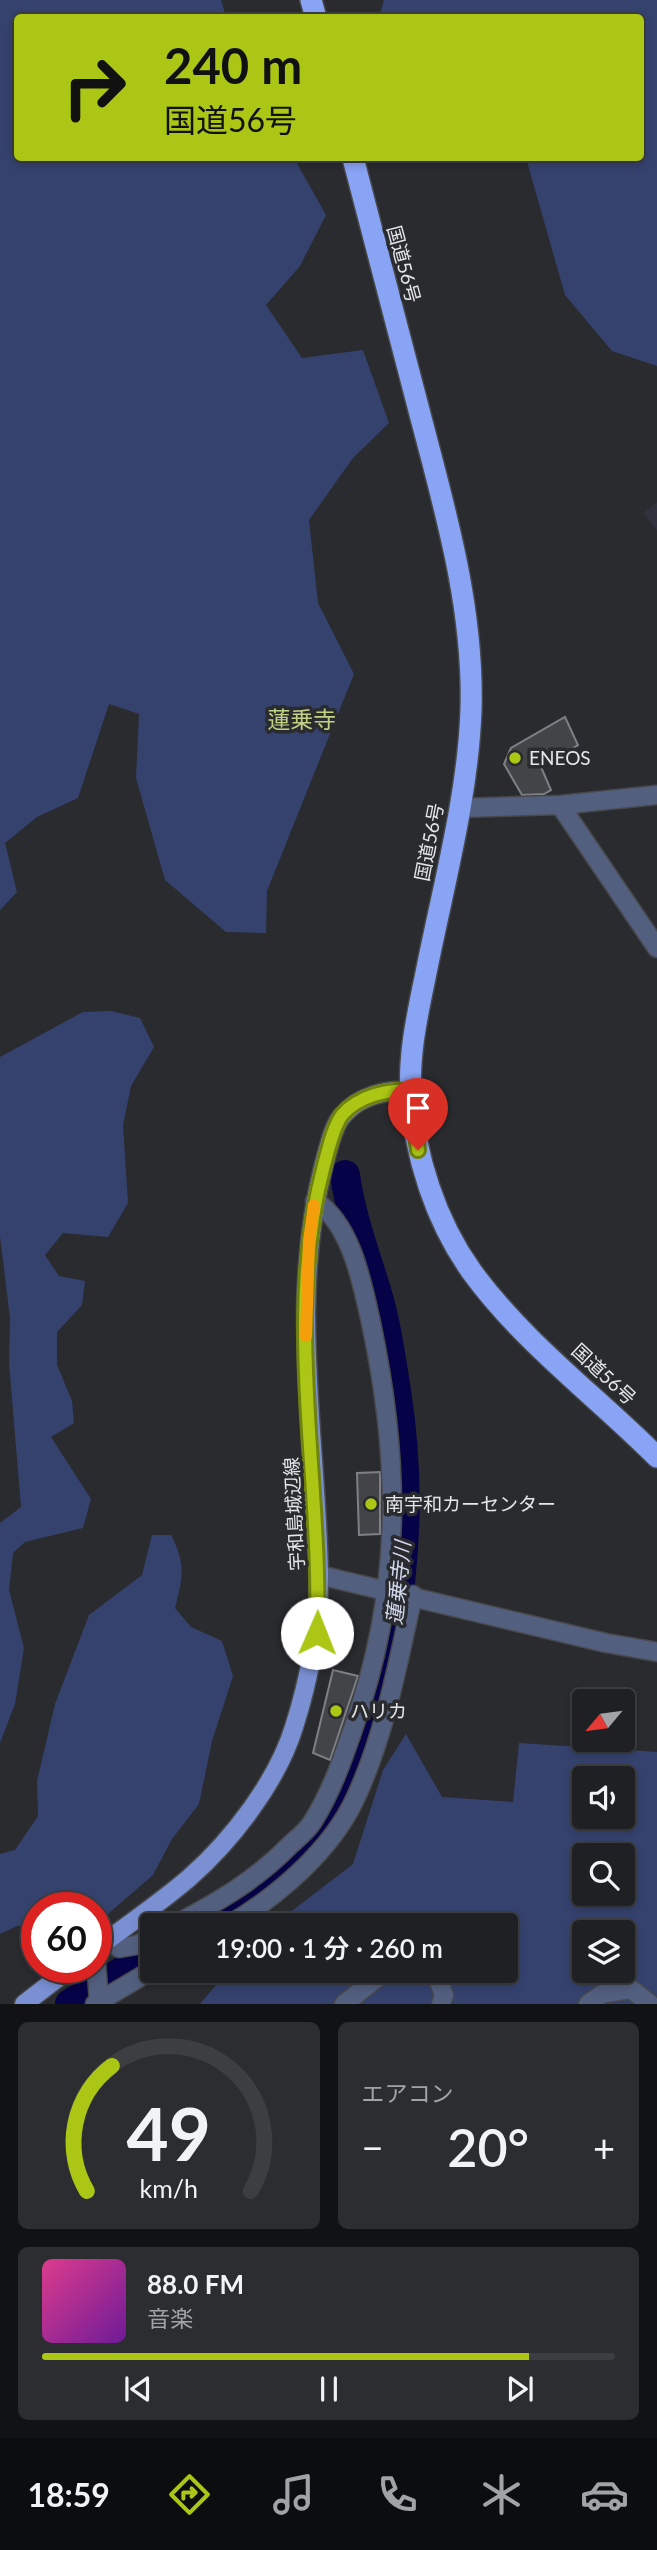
<!DOCTYPE html>
<html lang="ja">
<head>
<meta charset="utf-8">
<style>
  body { margin:0; font-family:Lato,"Noto Sans JP",sans-serif; background:#2c2d30; color:#f1f3f6; height:100vh; display:flex; flex-direction:column; font-size:26px; white-space:nowrap }
  * { box-sizing:border-box; margin:0 }
  p { font-size:23px; color:#a1a3a6 }
  .icon { flex:none; width:38px; height:38px; fill:none; stroke:currentColor; stroke-width:2; stroke-linecap:round; stroke-linejoin:round }
  .map { position:relative; height:2004px; overflow:hidden }
  .panel { display:flex; flex-direction:column; gap:18px; padding:18px; background:#111213; flex:1 }
  .panel>* { flex:none }
  .top-card { position:absolute; left:14px; top:14px; width:630px; height:147px; border-radius:7px; box-shadow:0 4px 10px #0003,0 0 0 2px #3c3e41; background:#abc615; color:#111; overflow:hidden }
  .needle { width:46px; rotate:241deg }
  .controls { position:absolute; left:572px; top:1689px; display:grid; gap:14px }
  .controls a { display:grid; place-items:center; width:63px; height:63px; border-radius:7px; background:#1f2023; box-shadow:0 4px 10px #0003,0 0 0 2px #3c3e41; font-size:35px }
  .speed { position:absolute; left:21px; top:1892px; display:flex; gap:14px; font-size:35px; font-weight:700; text-align:center }
  .speed>* { display:grid; place-content:center; width:91px; height:91px; border-radius:50%; background:#1f2023; box-shadow:0 4px 10px #0003,0 0 0 2px #3c3e41; line-height:1 }
  .speed .limit { border:10px solid #d22; background:#fff; color:#111 }
  .pin { position:absolute; display:grid; place-items:center; width:60px; height:60px; color:#fff; margin:-72px -30px; border-radius:50% 50% 50% 0; rotate:-45deg; box-shadow:0 0 7px #0007 }
  .pin .icon { rotate:45deg }
  .me { position:absolute; width:77px; margin:-38px; rotate:1deg; stroke-linejoin:round; filter:drop-shadow(0 0 5px #0008) }
  .turn { display:flex; align-items:center; gap:24px; height:147px; padding:0 35px; font-size:32px }
  .turn .icon { width:91px; height:91px; stroke-width:2.5 }
  .turn b { display:block; font-size:49px; line-height:60px }
  .big { font-size:52px; font-weight:600; line-height:1.1 }
  .panel .card { flex:1; display:flex; flex-direction:column; justify-content:center; gap:10px; min-width:0; padding:0 24px; border-radius:10px; background:#2c2d30 }
  .panel .dial { align-items:center; gap:0 }
  .dial svg { height:182px; overflow:visible; fill:none; stroke:#3c3e41; stroke-width:7; stroke-linecap:round; text-anchor:middle }
  .dial text { fill:#f1f3f6; stroke:none }
  .song { display:flex; align-items:center; gap:21px }
  .cover { width:84px; height:84px; border-radius:10px; background:linear-gradient(135deg,hsl(330 70% 55%),hsl(280 70% 35%)) }
  .played { height:7px; border-radius:4px; background:linear-gradient(90deg,#abc615 85%,#3c3e41 85%) }
  .keys { display:flex; justify-content:space-around; direction:ltr }
  .heat { display:flex; justify-content:space-between; align-items:center; font-size:38px; direction:ltr }
  .panel .tiles { flex:1; display:grid; gap:18px; grid-template-columns:1fr 1fr }
  .card:last-child { grid-column:span 2 }
  .trip { position:absolute; left:140px; top:1913px; width:378px; height:70px; border-radius:7px; background:#1f2023; box-shadow:0 4px 10px #0003,0 0 0 2px #3c3e41; font-weight:600; line-height:70px; text-align:center }
  .tab-bar { display:flex; height:112px; justify-content:space-around; align-items:center; background:#0c0d0e; color:#a1a3a6 }
  .tab-bar .icon { width:49px; height:49px }
  .tab-bar .current { color:#abc615 }
  .tab-bar b { font-size:32px; color:#f1f3f6 }
  .map>svg:first-child { display:block }
</style>
</head>
<body>
<div class="map">
<svg width="657" height="2004" viewBox="0 0 657 2004">
  <rect width="100%" height="100%" fill="#292b2f"/>
  <!-- built -->
  <path fill="#30333d" d="M657,502V531L643,513Z"/>
  <!-- green -->
  <path fill="#35426e" fill-rule="evenodd" d="M0,0H221L226,17L18,18V158H294L326,215L300,266L266,305L302,358L363,350L389,423L353,458L309,520L318,603L354,674L267,891L266,933L226,932L165,880L136,778L139,714L109,704L78,798L37,817L5,843L17,892L0,910Z
    M384,0H657V366L612,351L565,295L526,158H640V18L379,17Z
    M111,1011L140,1018L154,1047L131,1086L123,1125L128,1203L108,1237L63,1233L45,1255L59,1276L85,1281L82,1305L57,1332V1365L72,1401L74,1423L51,1437L91,1499L83,1528L25,1542L13,1553L9,1590L24,1648L15,1704L0,1743V1523L21,1507L9,1363L10,1318L0,1236V1057L83,1012Z
    M152,1535H171C186,1564 183,1577 175,1608L191,1627L222,1641L233,1676L212,1741L199,1804L172,1839L153,1875L101,1920L96,1921V1908H37V1927L17,1926L0,1934V1854L15,1850L38,1816L37,1781L55,1704L89,1615L142,1575Z
    M406,1734L442,1797L513,1802L519,1743L657,1752V2004H200L228,1971L506,1970V1925H280L284,1917L353,1864L383,1770ZM584,1778H623V1816H584ZM584,1855H623V1894H584ZM584,1932H623V1970H584Z"/>
  <g fill="none" stroke-linecap="round" stroke-linejoin="round">
    <!-- river -->
    <path stroke="#060248" stroke-width="30" d="M202,1925C249,1899 291,1869 326,1827C343,1806 351,1776 360,1750C402,1634 415,1513 396,1391C391,1360 387,1327 378,1297C366,1256 351,1218 345,1175
      M70,2004L152,1953"/>
  </g>
  <!-- building -->
  <path fill="#424448" stroke="#7e8086" stroke-width="2" d="M565,717L578,745L541,767L551,790L544,794L522,795L504,764L511,748Z
    M380,1472V1534L359,1535L357,1473Z
    M333,1670L358,1676L330,1760L313,1753Z"/>
  <g fill="none" stroke-linecap="round" stroke-linejoin="round">
    <!-- minor casing -->
    <g stroke="#47494d" stroke-width="21">
      <path id="minor" d="M560,805L657,948
        M459,808L560,805L657,795
        M319,1575L606,1643L657,1652
        M174,1925C218,1902 256,1880 291,1844C299,1837 308,1830 313,1821C331,1792 342,1761 353,1729C402,1591 401,1464 371,1323C362,1282 351,1224 315,1201
        M229,1925C278,1896 332,1850 356,1797C385,1734 398,1663 413,1595
        M109,1939L119,1948L137,1945L152,1937
        M96,1963L99,2001
        M430,1970L438,1979L444,1995L441,2004
        M95,2004L152,1970
        M344,2004L387,1970
        M588,2004L602,1994L631,1989L650,2004"/>
    </g>
    <!-- major casing -->
    <g stroke="#47494d" stroke-width="21">
      <path id="major" d="M96,1949C127,1925 160,1903 189,1878C232,1840 277,1782 294,1727C310,1677 319,1628 319,1576C317,1438 288,1300 324,1164C328,1150 333,1125 343,1115C359,1096 387,1089 410,1091
        M24,2004L72,1967"/>
    </g>
    <!-- highway casing -->
    <g stroke="#47494d" stroke-width="24">
      <path id="highway" d="M311,0L316,18
        M353,158C376,244 398,331 421,418C446,513 474,610 471,710C468,796 444,883 427,968C419,1008 408,1052 411,1094C414,1155 436,1222 472,1272C524,1343 596,1396 657,1457"/>
    </g>
    <!-- minor -->
    <use href="#minor" stroke="#535f7f" stroke-width="18"/>
    <!-- major -->
    <use href="#major" stroke="#7a90d3" stroke-width="18"/>
    <!-- highway -->
    <use href="#highway" stroke="#89a4f4" stroke-width="21"/>
  </g>
  <g fill="none" stroke-linecap="round" stroke-linejoin="round">
    <!-- route casing -->
    <g stroke="#6f810e" stroke-width="18">
      <path id="route" d="M317,1633C322,1477 283,1318 324,1165C328,1151 333,1127 342,1115C358,1096 388,1089 410,1091L418,1150"/>
    </g>
    <!-- route -->
    <use href="#route" stroke="#abc615" stroke-width="12"/>
    <!-- slow -->
    <path stroke="#f59e0b" stroke-width="12" d="M306,1336L309,1241L314,1205"/>
  </g>
  <!-- markers -->
  <g fill="#abc615" stroke="#292b2f" stroke-width="2.5">
    <circle cx="515" cy="758" r="7"/>
    <circle cx="371" cy="1504" r="7"/>
    <circle cx="336" cy="1711" r="7"/>
  </g>
  <g text-anchor="middle" stroke-width="7" stroke-linejoin="round" paint-order="stroke">
    <!-- street labels -->
    <g font-size="19" fill="#e5e6e9" stroke="#292b2f">
      <text transform="translate(404 264) rotate(75)" y="7">国道56号</text>
      <text transform="translate(429 842) rotate(-79)" y="7">国道56号</text>
      <text transform="translate(604 1374) rotate(43)" y="7">国道56号</text>
      <text transform="translate(294 1514) rotate(-93)" y="7">宇和島城辺線</text>
    </g>
    <!-- poi labels -->
    <g font-size="19" fill="#e5e6e9" stroke="#292b2f" text-anchor="start">
      <text x="529" y="765">ENEOS</text>
      <text x="385" y="1511">南宇和カーセンター</text>
      <text x="350" y="1718">ハリカ</text>
    </g>
    <!-- water labels -->
    <g font-size="21" font-style="italic" fill="#d2d9ee" stroke="#292b2f">
      <text transform="translate(399 1583) rotate(-84)" y="7">蓮乗寺川</text>
    </g>
    <!-- quarter labels -->
    <g font-size="23" fill="#c0d186" stroke="#292b2f">
      <text x="302" y="728">蓮乗寺</text>
    </g>
  </g>
</svg>
<div class="controls">
<a><svg class="needle" viewBox="-14 -14 28 28"><path d="M0-13l5 13h-10z" fill="#e53935"/><path d="M0 13l5-13h-10z" fill="#a1a3a6"/></svg></a>
<a><svg class="icon" aria-label="sound" viewBox="0 0 24 24"><path d="M4 9h4l5-4v14l-5-4H4zM17 9q2 3 0 6"/></svg></a>
<a><svg class="icon" aria-label="search" viewBox="0 0 24 24"><circle cx="10" cy="10" r="6"/><path d="M15 15l6 6"/></svg></a>
<a><svg class="icon" aria-label="layers" viewBox="0 0 24 24"><path d="M12 4l9 5-9 5-9-5zM3 14l9 5 9-5"/></svg></a>
</div>
<div class="speed"><div class="limit">60</div></div>
<div class="pin" style="left:418px;top:1150px;background:#d93025"><svg class="icon" aria-label="arrive" viewBox="0 0 24 24"><path d="M6 21V4h12l-3 4 3 4H6"/></svg></div>
<svg class="me" style="left:317px;top:1633px" viewBox="-20 -20 40 40"><circle r="19" fill="#fff"/><path d="M0-13L10 11 0 6-10 11z" fill="#abc615"/></svg>
<div class="trip">19:00 · 1 分 · 260 m</div>
<div class="top-card">
<div class="turn"><svg class="icon" aria-label="right" viewBox="0 0 24 24"><path d="M7 20v-9h11M14 6l5 5-5 5"/></svg><div><b>240 m</b>国道56号</div></div>
</div>
</div>
<section class="panel">
<div class="tiles">
<div class="card dial"><svg viewBox="0 0 100 80">
<path d="M14 69A42 42 0 1 1 86 69"/>
<path d="M14 69A42 42 0 0 1 25 14" stroke="#abc615"/>
<text x="50" y="56" font-size="32" font-weight="700">49</text>
<text x="50" y="72" font-size="11">km/h</text>
</svg></div>
<div class="card"><p>エアコン</p>
<div class="heat"><a>−</a><b class="big">20°</b><a>+</a></div>
</div>
<div class="card">
<div class="song"><i class="cover"></i><div><b>88.0 FM</b><p>音楽</p></div></div>
<div class="played"></div>
<div class="keys"><svg class="icon" aria-label="previous" viewBox="0 0 24 24"><path d="M18 5L8 12l10 7zM5 5v14"/></svg><svg class="icon" aria-label="pause" viewBox="0 0 24 24"><path d="M8 5v14M16 5v14"/></svg><svg class="icon" aria-label="next" viewBox="0 0 24 24"><path d="M6 5l10 7-10 7zM19 5v14"/></svg></div>
</div>
</div>
</section>
<nav class="tab-bar">
<b>18:59</b>
<svg class="icon current" aria-label="directions" viewBox="0 0 24 24"><path d="M12 3l9 9-9 9-9-9zM9 14v-3h6M13 9l2 2-2 2"/></svg>
<svg class="icon" aria-label="music" viewBox="0 0 24 24"><path d="M9 18V5l10-2v13"/><circle cx="6" cy="18" r="3"/><circle cx="16" cy="16" r="3"/></svg>
<svg class="icon" aria-label="phone" viewBox="0 0 24 24"><path d="M5 4h4l2 5-3 2q2 4 5 5l2-3 5 2v4C11 20 4 13 5 4z"/></svg>
<svg class="icon" aria-label="climate" viewBox="0 0 24 24"><path d="M12 3v18M4 7l16 10M4 17L20 7"/></svg>
<svg class="icon" aria-label="car" viewBox="0 0 24 24"><path d="M5 17H2v-5l4-1 3-4h7l3 4 3 1v5h-3M9 17h6M6 11h13"/><circle cx="7" cy="17" r="2"/><circle cx="17" cy="17" r="2"/></svg>
</nav>
</body>
</html>
